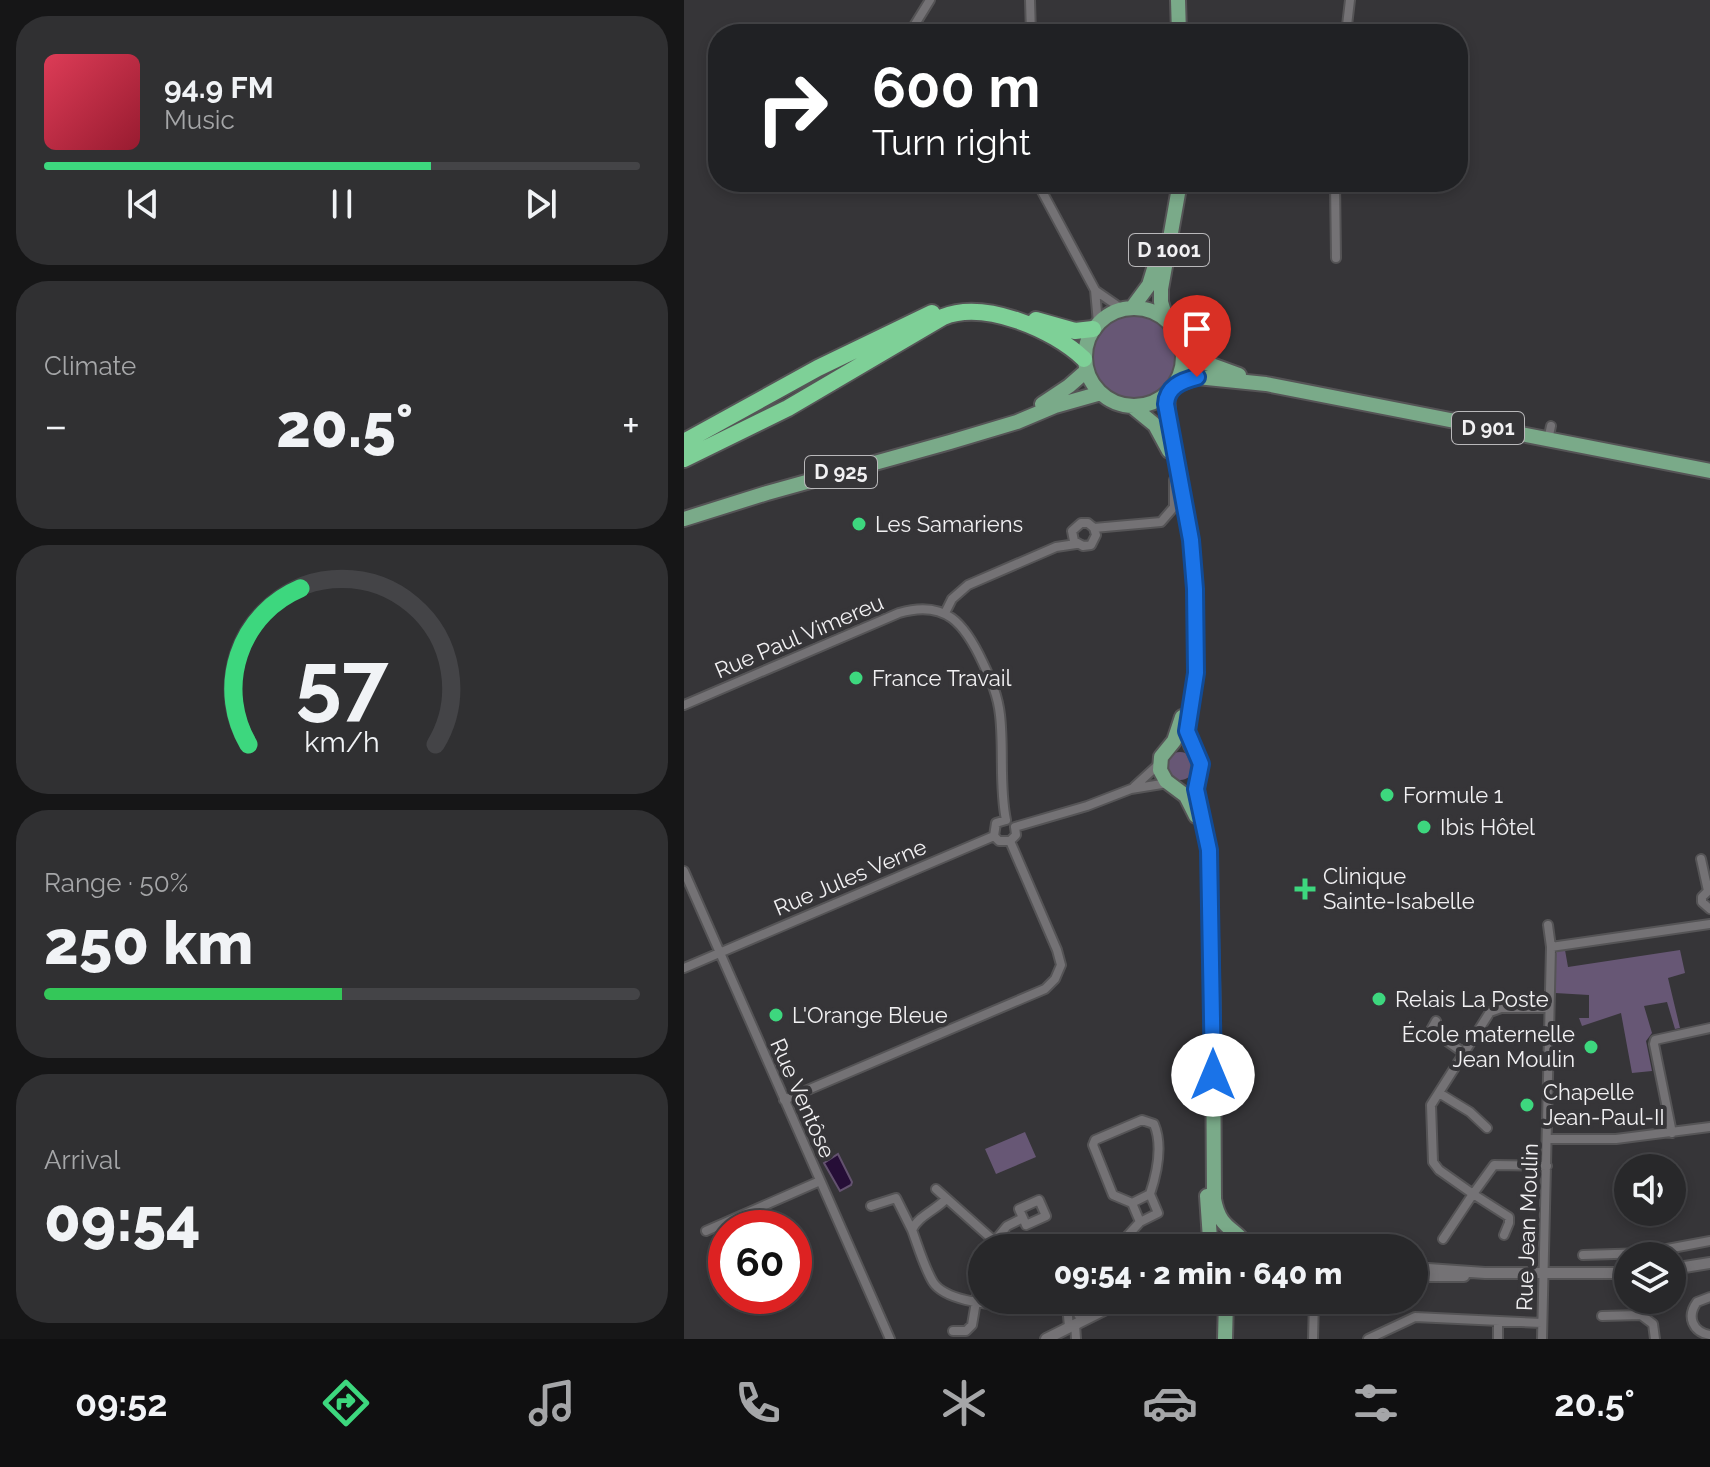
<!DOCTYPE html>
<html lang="en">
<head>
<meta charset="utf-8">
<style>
  body { margin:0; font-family:Raleway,sans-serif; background:#303032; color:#f1f3f6; height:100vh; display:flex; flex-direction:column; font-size:30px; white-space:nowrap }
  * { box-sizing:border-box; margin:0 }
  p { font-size:26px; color:#a5a6a8 }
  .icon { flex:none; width:44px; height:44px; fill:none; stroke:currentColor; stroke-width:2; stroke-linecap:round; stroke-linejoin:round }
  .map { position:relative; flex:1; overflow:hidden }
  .panel { display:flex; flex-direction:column; gap:16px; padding:16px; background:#161617; width:684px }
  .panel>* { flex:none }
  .banner { position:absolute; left:24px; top:24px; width:760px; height:168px; border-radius:32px; box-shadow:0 4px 12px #0003,0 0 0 2px #444447; background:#202124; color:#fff; overflow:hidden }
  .tools { position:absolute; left:930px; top:1154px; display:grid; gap:16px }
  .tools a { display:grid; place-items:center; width:72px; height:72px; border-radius:50%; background:#28282a; box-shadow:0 4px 12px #0003,0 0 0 2px #444447; font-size:40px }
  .speed { position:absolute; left:24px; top:1210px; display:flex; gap:16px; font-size:40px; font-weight:700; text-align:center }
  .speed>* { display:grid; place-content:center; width:104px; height:104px; border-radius:50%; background:#28282a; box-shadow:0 4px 12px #0003,0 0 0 2px #444447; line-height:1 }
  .speed .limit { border:12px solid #d22; background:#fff; color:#111 }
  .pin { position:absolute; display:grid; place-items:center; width:68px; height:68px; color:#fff; margin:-82px -34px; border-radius:50% 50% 50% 0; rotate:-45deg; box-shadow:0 0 8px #0007 }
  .pin .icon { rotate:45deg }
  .me { position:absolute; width:88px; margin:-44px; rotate:0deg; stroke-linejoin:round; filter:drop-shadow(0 0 6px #0008) }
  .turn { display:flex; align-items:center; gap:28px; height:168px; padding:0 32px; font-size:36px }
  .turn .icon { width:104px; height:104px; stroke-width:2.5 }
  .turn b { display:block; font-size:56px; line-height:68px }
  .big { font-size:60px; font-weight:800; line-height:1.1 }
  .panel .card { flex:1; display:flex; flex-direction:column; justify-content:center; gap:12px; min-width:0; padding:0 28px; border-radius:32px; background:#303032 }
  .panel .dial { align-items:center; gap:0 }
  .dial svg { height:208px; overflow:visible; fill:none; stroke:#444447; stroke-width:7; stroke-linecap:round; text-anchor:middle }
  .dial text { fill:#f1f3f6; stroke:none }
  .song { display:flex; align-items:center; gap:24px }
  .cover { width:96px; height:96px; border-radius:12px; background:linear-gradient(135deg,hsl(350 70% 55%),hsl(350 70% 35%)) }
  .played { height:8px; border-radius:4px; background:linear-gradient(90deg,#3dd77e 65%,#444447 65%) }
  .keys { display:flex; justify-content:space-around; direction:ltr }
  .heat { display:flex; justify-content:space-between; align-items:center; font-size:44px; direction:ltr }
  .charge { height:12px; border-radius:6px; background:linear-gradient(90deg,#34c759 50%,#444447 0) }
  .trip { position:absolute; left:284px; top:1234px; width:460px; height:80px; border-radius:40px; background:#28282a; box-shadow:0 4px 12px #0003,0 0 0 2px #444447; font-weight:800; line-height:80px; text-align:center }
  .menu { display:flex; height:128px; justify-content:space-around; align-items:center; background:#101011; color:#a5a6a8 }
  .menu .icon { width:56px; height:56px }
  .menu .selected { color:#3dd77e }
  .menu b { font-size:36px; color:#f1f3f6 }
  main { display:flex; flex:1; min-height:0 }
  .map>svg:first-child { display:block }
</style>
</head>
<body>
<main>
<section class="panel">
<div class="card">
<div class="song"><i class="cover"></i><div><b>94.9 FM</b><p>Music</p></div></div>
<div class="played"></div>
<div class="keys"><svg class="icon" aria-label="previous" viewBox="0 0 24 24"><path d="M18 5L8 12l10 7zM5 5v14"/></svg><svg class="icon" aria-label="pause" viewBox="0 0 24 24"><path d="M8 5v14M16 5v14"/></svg><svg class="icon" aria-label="next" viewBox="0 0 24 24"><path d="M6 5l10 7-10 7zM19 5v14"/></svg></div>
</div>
<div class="card"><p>Climate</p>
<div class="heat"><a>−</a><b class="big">20.5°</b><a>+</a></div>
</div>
<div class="card dial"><svg viewBox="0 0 100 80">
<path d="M14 69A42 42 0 1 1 86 69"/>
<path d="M14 69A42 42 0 0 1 34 9" stroke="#3dd77e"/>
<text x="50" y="56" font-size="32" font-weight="700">57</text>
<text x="50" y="72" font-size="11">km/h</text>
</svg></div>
<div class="card"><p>Range · 50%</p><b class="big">250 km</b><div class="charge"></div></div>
<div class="card"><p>Arrival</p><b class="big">09:54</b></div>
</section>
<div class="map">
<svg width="1026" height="1339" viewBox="0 0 1026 1339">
  <rect width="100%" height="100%" fill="#363538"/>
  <!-- green -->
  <path fill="#675775" d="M405 359a44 44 0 1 1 88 0a44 44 0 1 1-88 0Z
    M482 766a14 14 0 1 1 28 0a14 14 0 1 1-28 0Z
    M881,950L884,967L996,950L1001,973L984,978L996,1028L991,1029L983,1002L960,1006L968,1033L962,1041L968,1071L948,1073L937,1013L898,1026L895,1018H905V995L871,993L872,951Z
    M341,1132L352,1157L312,1174L301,1149Z"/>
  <!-- water -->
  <path fill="#260e37" stroke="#63526f" stroke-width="2" d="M154,1154L168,1182L167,1185L156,1191L140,1163Z"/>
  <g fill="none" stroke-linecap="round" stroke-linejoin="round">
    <!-- minor casing -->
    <g stroke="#555456" stroke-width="12">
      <path id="minor" d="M346,0L347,34
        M225,34L246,0
        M662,34L666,0
        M353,182L411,290L414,323
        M651,182L652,258
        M412,291L438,309
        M864,440L867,426
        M410,528L412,535L407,545L399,546L390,541L388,531L397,523H404L410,528L477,522L490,507V480
        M261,613L268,599L284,585L372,547L392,544
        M0,705L215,613C262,599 281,624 299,663C307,680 314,696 316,715C320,749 315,786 322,820
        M450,787L475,764
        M331,827L403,806L447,789L484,783
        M310,836L315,841H326L332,835L331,827
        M310,836L312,823L322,820
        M1017,859L1024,891L1018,897V902L1026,909
        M0,871L206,1339
        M867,947L1026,924
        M0,968L310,836
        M752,1021L747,1030L780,1053
        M755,1093L786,1112L803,1128
        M100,1100L361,989L371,979L377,965L373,950L326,841
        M458,1120L470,1124C479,1145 473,1173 466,1194L448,1203L429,1195L409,1145L411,1140Z
        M988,1133L970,1044L971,1040L1026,1028
        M864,1139H932L1026,1127
        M863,1166L810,1165L789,1194L755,1170L749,1162L747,1105L806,1012L817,1008H865
        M252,1189L318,1248
        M262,1199C252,1210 234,1216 228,1230C234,1246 240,1267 249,1282C262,1303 315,1305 338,1308L340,1300
        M355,1200L362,1216L342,1225L335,1209Z
        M448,1203L456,1222L474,1213L466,1194
        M187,1206L212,1198L228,1230
        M22,1231L136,1181
        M759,1239L789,1194L825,1217V1223L820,1235
        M305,1248L323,1226L339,1218
        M428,1248L435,1245L456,1222
        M899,1255L962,1253L1026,1241
        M1026,1297L1013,1302C1002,1317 1009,1332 1026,1335
        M377,1300L389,1307L398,1320
        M383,1305L385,1327
        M918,1316L957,1315L969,1324L971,1339
        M391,1324L392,1339
        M269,1331H282L288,1325L298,1267
        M629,1339L630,1300
        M684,1339L731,1317L858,1323
        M814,1339V1321
        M858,1339L867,947L864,925"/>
    </g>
    <!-- tertiary casing -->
    <g stroke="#555456" stroke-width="14">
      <path id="tertiary" d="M519,1248L522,1245
        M730,1268L801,1273H944
        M988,1269L1026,1263
        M730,1276H780
        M362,1339L440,1300"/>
    </g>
    <!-- primary casing -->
    <g stroke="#555456" stroke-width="18">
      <path id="primary" d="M494,0L495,34
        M401 357a49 49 0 1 1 98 0a49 49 0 1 1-98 0Z
        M448,308L465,285L476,249
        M482,318L477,302V289L496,182
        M499,348L514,360L555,375
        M491,385L513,377L582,384L1026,471
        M483,394L484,415L507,540L511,589L512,673L503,731L507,745L516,761L512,789L525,850L529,1019L530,1199C536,1232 553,1227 564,1248
        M358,404L385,386L402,371
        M449,407L471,425L485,451
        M0,519L83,493L266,442L333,422L371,406L417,393
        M498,717L490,741L477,757L476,770L482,781L502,796L512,816
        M523,1196L526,1239
        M541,1339L542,1300"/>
    </g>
    <!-- motorway casing -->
    <g stroke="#555456" stroke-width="20">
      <path id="motorway" d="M352,320L391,331L409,329
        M0,442L134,368L248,313
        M0,459L104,408L259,317C300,300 369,329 400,359"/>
    </g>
    <!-- minor -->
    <use href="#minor" stroke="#747275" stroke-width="8"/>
    <!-- tertiary -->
    <use href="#tertiary" stroke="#747275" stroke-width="10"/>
    <!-- primary -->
    <use href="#primary" stroke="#7aaa89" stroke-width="14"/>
    <!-- motorway -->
    <use href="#motorway" stroke="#7ed097" stroke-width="16"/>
  </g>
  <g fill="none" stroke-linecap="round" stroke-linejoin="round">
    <!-- route casing -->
    <g stroke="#114b97" stroke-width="20">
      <path id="route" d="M513,377C497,381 483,387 482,404L507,540L511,589L512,673L503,731L517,764L512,789L525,850L529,1075"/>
    </g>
    <!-- route -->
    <use href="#route" stroke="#1a73e8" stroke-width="14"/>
  </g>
  <!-- markers -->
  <g fill="#3dd77e" stroke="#363538" stroke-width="3">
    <circle cx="175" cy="524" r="8"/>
    <circle cx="172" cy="678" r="8"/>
    <circle cx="703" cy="795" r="8"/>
    <circle cx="740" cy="827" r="8"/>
    <path d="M617 877h8v8h8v8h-8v8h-8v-8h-8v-8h8z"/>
    <circle cx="695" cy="999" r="8"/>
    <circle cx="92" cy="1015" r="8"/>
    <circle cx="907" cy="1047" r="8"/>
    <circle cx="843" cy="1105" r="8"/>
  </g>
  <g text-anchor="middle" stroke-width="8" stroke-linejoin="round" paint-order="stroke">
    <!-- shield labels -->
    <g fill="#363538" stroke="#b9b8ba" stroke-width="2">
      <rect x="445" y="234" width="80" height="32" rx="6"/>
      <rect x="768" y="412" width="72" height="32" rx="6"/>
      <rect x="121" y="456" width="72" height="32" rx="6"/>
    </g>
    <g font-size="20" font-weight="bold" fill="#f1f0f2">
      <text x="485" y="257">D 1001</text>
      <text x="804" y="435">D 901</text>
      <text x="157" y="479">D 925</text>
    </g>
    <!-- poi labels -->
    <g font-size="22" fill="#f1f0f2" stroke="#363538" text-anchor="start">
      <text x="191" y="532">Les Samariens</text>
      <text x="188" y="686">France Travail</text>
      <text x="719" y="803">Formule 1</text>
      <text x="756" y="835">Ibis Hôtel</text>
      <text x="639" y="884">Clinique<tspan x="639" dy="25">Sainte-Isabelle</tspan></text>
      <text x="711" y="1007">Relais La Poste</text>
      <text x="108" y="1023">L'Orange Bleue</text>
      <text x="891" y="1042" text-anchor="end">École maternelle<tspan x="891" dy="25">Jean Moulin</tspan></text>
      <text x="859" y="1100">Chapelle<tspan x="859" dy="25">Jean-Paul-II</tspan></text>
    </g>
    <!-- street labels -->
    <g font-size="22" fill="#f1f0f2" stroke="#363538">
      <text transform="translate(115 636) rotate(-23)" y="8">Rue Paul Vimereu</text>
      <text transform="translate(166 877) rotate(-23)" y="8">Rue Jules Verne</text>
      <text transform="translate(119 1098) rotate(66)" y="8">Rue Ventôse</text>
      <text transform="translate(843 1227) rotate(-88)" y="8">Rue Jean Moulin</text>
    </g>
  </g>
</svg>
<div class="tools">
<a><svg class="icon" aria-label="sound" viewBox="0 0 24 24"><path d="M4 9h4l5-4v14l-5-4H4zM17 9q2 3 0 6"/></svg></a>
<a><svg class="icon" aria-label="layers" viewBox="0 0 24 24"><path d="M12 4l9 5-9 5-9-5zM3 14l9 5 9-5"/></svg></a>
</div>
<div class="speed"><div class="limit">60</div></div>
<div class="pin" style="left:513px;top:377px;background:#d93025"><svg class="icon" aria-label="arrive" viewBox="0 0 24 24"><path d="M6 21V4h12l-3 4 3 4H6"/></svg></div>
<svg class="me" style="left:529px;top:1075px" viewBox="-20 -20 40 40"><circle r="19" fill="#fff"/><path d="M0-13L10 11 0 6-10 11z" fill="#1a73e8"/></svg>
<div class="trip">09:54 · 2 min · 640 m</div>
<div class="banner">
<div class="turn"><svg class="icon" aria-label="right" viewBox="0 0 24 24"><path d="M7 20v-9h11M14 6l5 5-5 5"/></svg><div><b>600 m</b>Turn right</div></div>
</div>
</div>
</main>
<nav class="menu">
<b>09:52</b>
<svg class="icon selected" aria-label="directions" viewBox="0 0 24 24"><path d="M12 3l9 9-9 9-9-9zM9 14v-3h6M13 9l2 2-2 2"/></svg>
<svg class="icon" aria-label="music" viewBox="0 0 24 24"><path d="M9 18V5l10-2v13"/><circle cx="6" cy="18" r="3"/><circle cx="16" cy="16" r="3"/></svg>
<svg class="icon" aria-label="phone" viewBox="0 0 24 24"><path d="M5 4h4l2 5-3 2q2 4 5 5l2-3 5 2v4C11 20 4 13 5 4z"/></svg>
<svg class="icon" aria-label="climate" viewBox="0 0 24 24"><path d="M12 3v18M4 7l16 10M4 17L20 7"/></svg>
<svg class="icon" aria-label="car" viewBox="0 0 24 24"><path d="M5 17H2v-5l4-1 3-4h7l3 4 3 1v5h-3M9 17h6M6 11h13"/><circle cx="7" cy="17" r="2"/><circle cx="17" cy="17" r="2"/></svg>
<svg class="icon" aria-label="filters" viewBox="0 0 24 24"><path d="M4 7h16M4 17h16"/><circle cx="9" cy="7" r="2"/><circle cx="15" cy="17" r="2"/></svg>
<b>20.5°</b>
</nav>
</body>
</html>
